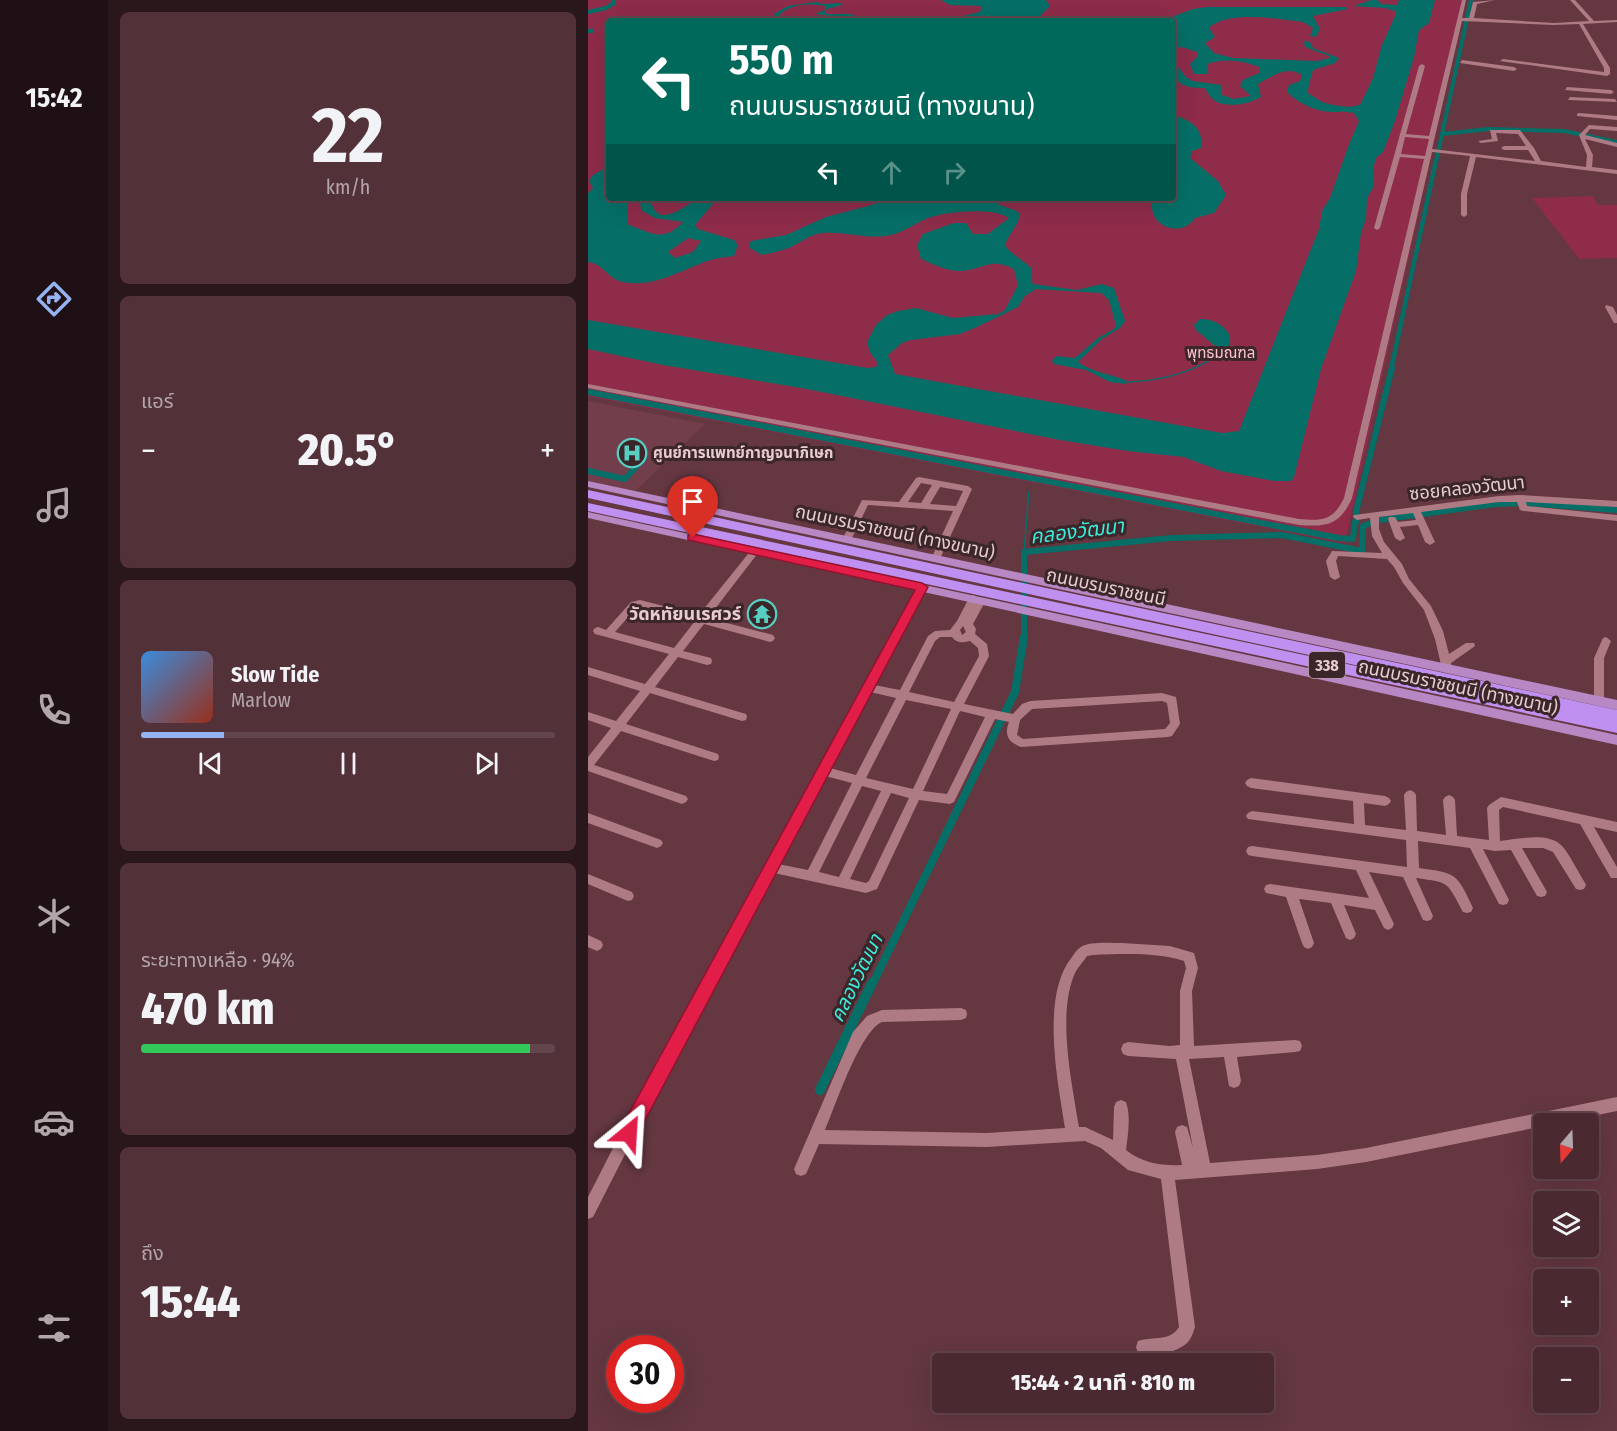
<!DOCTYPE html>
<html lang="th">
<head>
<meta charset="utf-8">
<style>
  body { margin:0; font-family:"Fira Sans Condensed","Noto Sans Thai",sans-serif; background:#523139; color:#f1f3f6; height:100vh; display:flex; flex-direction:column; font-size:22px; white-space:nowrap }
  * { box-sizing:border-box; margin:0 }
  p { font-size:20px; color:#b2a6ab }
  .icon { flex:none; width:33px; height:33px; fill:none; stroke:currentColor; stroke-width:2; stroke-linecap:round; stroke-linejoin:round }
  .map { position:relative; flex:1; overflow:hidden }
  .panel { display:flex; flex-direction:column; gap:12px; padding:12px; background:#29171b; width:480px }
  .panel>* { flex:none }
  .guide { position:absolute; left:18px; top:18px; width:570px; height:183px; border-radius:6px; box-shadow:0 6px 24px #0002,0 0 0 2px #62454d; background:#00695c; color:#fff; overflow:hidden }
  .needle { width:39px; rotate:199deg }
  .fabs { position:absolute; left:945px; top:1113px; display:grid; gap:12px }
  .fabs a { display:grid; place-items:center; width:66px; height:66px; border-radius:6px; background:#4b2931; box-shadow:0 6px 24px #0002,0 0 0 2px #62454d; font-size:30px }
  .speed { position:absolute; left:18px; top:1335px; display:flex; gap:12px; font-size:30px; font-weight:700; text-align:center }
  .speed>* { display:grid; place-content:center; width:78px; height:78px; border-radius:50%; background:#4b2931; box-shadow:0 6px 24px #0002,0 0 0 2px #62454d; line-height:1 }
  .speed .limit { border:9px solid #d22; background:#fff; color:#111 }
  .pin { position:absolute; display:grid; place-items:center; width:51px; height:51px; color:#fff; margin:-62px -26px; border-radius:50% 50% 50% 0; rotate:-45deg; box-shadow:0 0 6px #0007 }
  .pin .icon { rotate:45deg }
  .me { position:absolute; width:66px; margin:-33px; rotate:27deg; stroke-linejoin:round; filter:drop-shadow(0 0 4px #0008) }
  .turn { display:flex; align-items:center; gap:21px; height:126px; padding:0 24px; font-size:27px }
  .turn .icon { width:78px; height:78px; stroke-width:2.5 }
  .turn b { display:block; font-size:42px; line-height:51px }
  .lanes { display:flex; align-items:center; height:57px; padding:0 24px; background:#0003; justify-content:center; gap:30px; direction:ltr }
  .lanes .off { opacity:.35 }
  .big { font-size:45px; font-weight:800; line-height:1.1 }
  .panel .widget { flex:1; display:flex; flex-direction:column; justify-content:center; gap:9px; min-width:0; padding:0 21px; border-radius:9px; background:#523139 }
  .panel .dial { align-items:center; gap:0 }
  .dial b { font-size:78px; line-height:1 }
  .song { display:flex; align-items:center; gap:18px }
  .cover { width:72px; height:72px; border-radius:9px; background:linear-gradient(135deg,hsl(210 70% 55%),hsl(10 70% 35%)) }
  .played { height:6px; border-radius:3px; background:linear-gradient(90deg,#95b2f1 20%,#62454d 20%) }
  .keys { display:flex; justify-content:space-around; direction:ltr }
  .heat { display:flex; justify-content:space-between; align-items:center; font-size:33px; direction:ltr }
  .charge { height:9px; border-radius:4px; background:linear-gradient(90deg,#34c759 94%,#62454d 0) }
  .trip { position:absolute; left:344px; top:1353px; width:342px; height:60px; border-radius:6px; background:#4b2931; box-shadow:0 6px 24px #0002,0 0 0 2px #62454d; font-weight:800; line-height:60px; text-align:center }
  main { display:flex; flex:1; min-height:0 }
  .dock { display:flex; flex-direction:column; width:108px; justify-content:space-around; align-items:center; background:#1e1014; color:#b2a6ab }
  .dock .icon { width:42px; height:42px }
  .dock .on { color:#95b2f1 }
  .dock b { font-size:27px; color:#f1f3f6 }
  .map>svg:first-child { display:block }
</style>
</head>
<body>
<main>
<nav class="dock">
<b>15:42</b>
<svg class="icon on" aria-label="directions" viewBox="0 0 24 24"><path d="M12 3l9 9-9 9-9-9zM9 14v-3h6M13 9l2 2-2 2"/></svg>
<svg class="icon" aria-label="music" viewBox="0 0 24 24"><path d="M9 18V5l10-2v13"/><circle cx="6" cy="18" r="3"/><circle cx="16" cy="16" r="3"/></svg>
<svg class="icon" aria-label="phone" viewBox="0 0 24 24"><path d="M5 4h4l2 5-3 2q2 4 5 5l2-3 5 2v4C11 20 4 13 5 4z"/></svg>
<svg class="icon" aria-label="climate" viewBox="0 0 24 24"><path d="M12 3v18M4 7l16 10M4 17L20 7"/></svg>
<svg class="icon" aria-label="car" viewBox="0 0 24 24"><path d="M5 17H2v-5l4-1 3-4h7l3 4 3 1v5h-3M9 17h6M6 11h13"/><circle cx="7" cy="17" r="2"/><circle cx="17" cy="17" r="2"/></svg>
<svg class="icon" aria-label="filters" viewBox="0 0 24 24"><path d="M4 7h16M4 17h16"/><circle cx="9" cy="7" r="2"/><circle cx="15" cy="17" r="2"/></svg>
</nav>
<section class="panel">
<div class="widget dial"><b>22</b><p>km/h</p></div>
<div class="widget"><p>แอร์</p>
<div class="heat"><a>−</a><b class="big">20.5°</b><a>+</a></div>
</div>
<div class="widget">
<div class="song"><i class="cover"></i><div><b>Slow Tide</b><p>Marlow</p></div></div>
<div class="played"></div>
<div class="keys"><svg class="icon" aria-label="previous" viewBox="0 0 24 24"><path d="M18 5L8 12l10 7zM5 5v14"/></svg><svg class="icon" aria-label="pause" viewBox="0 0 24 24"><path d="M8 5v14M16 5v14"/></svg><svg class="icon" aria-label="next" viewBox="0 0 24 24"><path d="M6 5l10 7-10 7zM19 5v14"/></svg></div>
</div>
<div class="widget"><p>ระยะทางเหลือ · 94%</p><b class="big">470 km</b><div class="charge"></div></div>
<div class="widget"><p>ถึง</p><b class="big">15:44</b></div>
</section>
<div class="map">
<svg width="1029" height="1431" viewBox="0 0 1029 1431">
  <rect width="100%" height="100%" fill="#643741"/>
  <!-- built -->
  <path fill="#733e4b" d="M0,401L117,424L47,491L0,481Z"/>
  <!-- green -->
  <path fill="#8e2c4a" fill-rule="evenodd" d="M0,0H878L757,543L0,396ZM21,21H585V198H21Z
    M1005,196L1010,205H1029V258L991,259L944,198Z"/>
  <!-- water -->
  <path fill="#056f67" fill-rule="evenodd" d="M353,0H458L462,6L447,21H384L367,18L392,12L394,6L362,5Z
    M783,0H789L794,4L809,5L811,0H847L841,23L831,30L826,57L807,121L795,152L788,158L785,169L786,186L779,198L778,219L773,233L768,271L733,369L706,477L703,481H686L633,471L596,457L540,451L472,440L219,389L75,365L0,349V320L279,368L288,367L290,363L282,352L279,342L288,325L299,315L310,311L328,308L365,318L410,314L417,310L430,285L426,269C403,257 396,269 374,271C360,272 345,264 333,259L329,245L335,234L366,223H378L385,234H400L421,218C408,207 357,211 340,218C328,223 316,232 303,235C279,240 258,231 234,233C223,234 212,243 201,248C192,251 183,253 174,255L162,248L161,244L163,241L198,235L238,217L287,204L296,198H404L412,205L429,211L432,215C429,227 421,234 417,245C421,253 437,261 444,269L443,279L445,284L489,290L514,284L526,288L537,321L532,328L514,339L490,362C503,372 524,374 539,381L538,384L522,382L498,370L466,364L464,361L468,356L487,358L510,338L526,329L528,326L521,300L513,293L448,289L437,296L430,307L389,327L372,334L323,340L314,343L300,355L307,374L634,433L651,431L731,229L734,211L742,198L760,147L771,121L766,113C757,111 751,112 742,112C727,111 710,103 699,92L701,85L712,81L714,75C700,65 684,76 670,84L673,97C661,104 638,109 626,100C622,97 619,92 617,88C594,88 585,84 585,61L598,77L605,81L633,85L634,95L646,99L663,96L652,86L655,80L671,73V67C655,60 636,58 619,64L620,74H606L602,64L610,56L609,52L594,47L585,49V21H573L605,9L619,7H757L760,9L725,16L732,29L728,37L722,36L725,28L715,22C691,19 640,10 621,28L627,37L617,43L626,53L645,58L729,61L742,58L741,56L717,47L716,41L722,42L725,48L751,58L747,63L725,70C723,79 720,84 720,93L734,102L745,105L761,107L772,105L785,78L794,45L808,14L807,11L797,8L766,6Z
    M228,2L235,4L253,3L254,5L239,9L237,13C247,17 260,10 269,17L262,21L266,17L247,16L245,21H239L244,18L243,16L227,14L237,10L238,6C223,3 200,3 190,17L209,20L219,18L224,21H194L188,18L186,14L200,6Z
    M585,115C603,120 616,128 613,148L604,151L602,158L630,181L638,195L626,213L607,218C594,239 557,227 565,198H585Z
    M21,166V198H62C69,232 94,206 111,199C116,197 124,198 130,198L107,225L110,229L146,240L150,245L146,256C138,257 128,258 119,261C92,271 65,288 35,282C20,279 16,264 0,262V193L5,188L1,181L5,175ZM45,199L52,201L53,210L67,218L95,222C75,243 63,233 39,224V205ZM100,238L113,241L105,252L87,258L80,252Z
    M612,319C626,319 634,324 642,335L641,351L632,350L608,330L606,325Z"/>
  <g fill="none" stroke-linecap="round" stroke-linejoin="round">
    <!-- stream -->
    <path stroke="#056f67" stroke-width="1.5" d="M539,382C575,381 607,372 636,351
      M436,552L441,491"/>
    <!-- canal-far4 -->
    <path stroke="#056f67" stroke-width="4" d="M0,12L18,8L26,3L25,0
      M0,31H4
      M855,134L900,129L976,131L1029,142
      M848,162L883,0"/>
    <!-- canal-far3 -->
    <path stroke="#056f67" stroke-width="4.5" d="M803,370L848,160"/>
    <!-- canal-far2 -->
    <path stroke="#056f67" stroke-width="6" d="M0,392L751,538L765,539L767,522
      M0,471L37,479L56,458
      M768,522V512L804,368
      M436,638V552L583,538L694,535L774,551L775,526L791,520L907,504L937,503L1029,510"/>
    <!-- canal-far1 -->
    <path stroke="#056f67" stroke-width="8" d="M284,985L427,692L436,637"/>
    <!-- canal -->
    <path stroke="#056f67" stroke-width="10" d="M232,1090L284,983"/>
    <!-- minor -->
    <path fill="#ae7b85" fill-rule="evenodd" d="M874,0H878L874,18H881L885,2L907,0L889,4L886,18L966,23L1001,21L982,0H987L1006,21L1029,20V22L995,24L1022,68V74L1019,76L912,61L915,59L1016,72V68L991,24L966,25L874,21L844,149L947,161L940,150H916L913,148L916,146H938L930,134L908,133L910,141L893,143L890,141L904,139L902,130H932L946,148L953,161L998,167L999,155L991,135L1001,125L1029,127V131L1002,129L997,135L1029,143V147L997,139L1005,155L1004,167L1029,170V174L888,157L879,194V215L876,217L873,215V194L882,156L844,152L764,498C752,525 739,527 711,525L0,388V384L711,519C734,521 745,521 756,498L836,159L812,157L792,228L789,230L786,228L831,66L834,64L837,66L818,134L841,136ZM817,137L841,139L837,156L813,154Z
      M874,60L926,67L929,69L926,71L872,63Z
      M979,87L1023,90L1026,92L1023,94L977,90Z
      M982,97L1027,99L1029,102L980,100Z
      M991,113L1029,116V120L989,116V114Z
      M1018,305L1025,307L1029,315V323H1026L1017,307Z
      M331,477L380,486L384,489L351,561L348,562L343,559L365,511L280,505L262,542H256L254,540L274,500L311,502L328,478ZM333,483L344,485L333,503L320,502ZM352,487L375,491L368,506L342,504Z
      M932,495L1029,501V507L938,502L939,506L1029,515V521L935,511L932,510L929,502H911L833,512L847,542L842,545L837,542L830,525L812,527L817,538L812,541L807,538L800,519L801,517H807L810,522L828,520L825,513L791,517V529L796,542L814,564L821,579L843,606L855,631L861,654L878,643H886L887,646L863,663L864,669L863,672H855L854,669L847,639L836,610L815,583L806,567L799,559L750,556L748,561L752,577L747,580L742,577L738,561L744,551L794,553L784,536L782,518L769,520L765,517L766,515L911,496Z
      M167,548L172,551L170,553L120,618L185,635L187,638L185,641L182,642L116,624L95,651L123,658L124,661L123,664L119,665L90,657L67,687L158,714L159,717L158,720L154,721L62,693L38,724L130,754L131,757L130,760L126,761L33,731L6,765L98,796L100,799L98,802L94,804L0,771V757L23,728L0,720V712L28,721L52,691L0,675V667L57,684L81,654L7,634L5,631L7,628L10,627L18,630L43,602L52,600L111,615L164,549ZM52,606L107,621L86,648L27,632L49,607Z
      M334,584L339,587L286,685L312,690L340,636L347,631L362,630L369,621L382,596L385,595L390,598H396L398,600L385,624L388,629L387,634L399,644L401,656L376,704L425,714L434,704L442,701L574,693L588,697L592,724L584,736L580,737L433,747C420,742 416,735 421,722L407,719L366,802L362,804L331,800L289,889L278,893L186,873L78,1074L5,1217L0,1219V1197L68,1064L329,587ZM375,626L378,632L374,635L372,630ZM352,637H364C368,643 375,643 382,641L390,648L391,656L366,702L321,692L347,641ZM282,692L308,698L268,775L242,768ZM318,700L363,709L325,789L278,778ZM574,701L579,703L582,723L577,729L435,739L429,735L432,720L444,709ZM372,711L397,717L359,794L335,791ZM237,776L264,783L220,870L190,864ZM274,786L293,791L251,877L231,872ZM303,793L321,798L281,881L278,883L262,879Z
      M1018,637L1023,641L1016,658V701L1011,705L1006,701V658L1015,638Z
      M663,778L797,796L801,798L803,801L801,804L797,806L776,803L777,825L818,830L816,795L818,792L822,790L826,792L828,795L829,831L858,835L855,800L857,797L861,795L865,797L867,800L869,836L901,840L899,808L901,805L913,797L1029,822V832L1006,827L1029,867V878H1023L992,824L915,807L911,810L912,841C929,839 960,832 973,845C980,851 990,872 996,881L998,885L996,889L992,890L988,889L965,852L955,848H934L959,892L957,896L953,897L949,896L923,850L907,851L895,849L921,900L919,904L915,905L911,904L882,848L830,841L831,868C868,873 869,873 885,908L883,912L879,913L875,912C858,881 863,883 828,878L845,916L843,920L839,921L835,920L815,877L781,872L806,924L804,928L800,930L796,928L787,910L756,905L768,934L766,938L762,940L758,938L743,903L711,899L726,943L724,947L720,949L716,947L714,943L698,897L678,893L676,889L678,885L682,884L781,898L768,870L664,856L660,855L658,851L660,847L664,846L819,867L818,840L660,819L658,816L660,813L664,811L766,824L765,801L663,788L659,786L657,783L659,780Z
      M0,813L73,840L75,843L73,846L69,848L0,823Z
      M0,874L44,892L46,896L44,900L40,901L0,884Z
      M0,935L13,941L15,945L13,949L9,951L0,947Z
      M534,943L582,946L606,953L610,968L604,991L606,1046L707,1040L712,1041L714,1046L712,1051L707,1052L649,1057L653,1081L651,1086L646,1088L641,1086L636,1057L601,1059L622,1163L729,1155L778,1148L1029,1097V1111L967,1124H956V1126L778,1162L729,1169L587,1180L607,1327C605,1333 603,1340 598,1344C587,1353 563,1358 550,1353L548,1347L550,1341C565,1336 582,1342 591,1327L573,1179L540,1170L513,1148L497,1141L399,1147L231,1144L218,1174L213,1176L208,1174L206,1169L265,1032L279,1016L294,1010L373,1008L378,1010L379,1014L378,1018L373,1020L294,1022C272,1031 247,1107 237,1130L399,1133L477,1128C470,1082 452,996 484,957C486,954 489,949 493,947C501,941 524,943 534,943ZM505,955C535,954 568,952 596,961L598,968L592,991V1045L581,1046L540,1042L535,1044L533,1049L535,1054L540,1056L588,1059L605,1148L599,1127L594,1125L589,1127L587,1132L594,1165C574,1166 554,1163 538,1150C540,1135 543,1116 538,1102L533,1100L528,1102L526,1107L525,1140L497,1127H491C484,1084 468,1011 488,971C491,966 496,961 499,956Z"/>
    <!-- major -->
    <path fill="#b888c5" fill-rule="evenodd" d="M0,481L1029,700V710L0,487Z
      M0,512L1029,735V745L0,518Z"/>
    <!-- highway -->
    <path fill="#bf90ef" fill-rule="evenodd" d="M0,490L1029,710V733L0,511V503L891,692L0,498Z"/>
  </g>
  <!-- route -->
  <path fill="#e11d48" stroke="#92132f" stroke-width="1.5" d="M105,534L334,583L340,587L47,1139L41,1142L34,1139L32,1133L34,1126L327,590L100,540V535Z"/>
  <!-- icons -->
  <defs>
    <g id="hospital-ring" transform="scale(1.5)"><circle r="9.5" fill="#3b262a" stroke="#57cec1" stroke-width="1.5"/><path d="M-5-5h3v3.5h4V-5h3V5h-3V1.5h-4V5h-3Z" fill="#57cec1"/></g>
    <g id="temple-ring" transform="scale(1.5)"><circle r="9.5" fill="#3b262a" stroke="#57cec1" stroke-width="1.5"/><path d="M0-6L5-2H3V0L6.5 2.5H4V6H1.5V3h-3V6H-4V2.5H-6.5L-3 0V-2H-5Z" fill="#57cec1"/></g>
  </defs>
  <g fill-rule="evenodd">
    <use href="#hospital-ring" x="44" y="453"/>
    <use href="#temple-ring" x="174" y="614"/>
  </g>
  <g text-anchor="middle" stroke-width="6" stroke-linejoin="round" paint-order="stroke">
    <!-- far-park labels -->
    <g font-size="15" fill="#fec4cf" stroke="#3b262a">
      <text x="633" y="358">พุทธมณฑล</text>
    </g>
    <!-- far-poi labels -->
    <g font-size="15" font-weight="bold" fill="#e9ccd1" stroke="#3b262a" text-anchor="start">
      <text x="65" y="458">ศูนย์การแพทย์กาญจนาภิเษก</text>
    </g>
    <!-- shield labels -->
    <rect fill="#3b262a" stroke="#b59a9f" stroke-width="1.5" x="721" y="652" width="36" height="26" rx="4.5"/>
    <g font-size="16" font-weight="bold" fill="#e9ccd1">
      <text x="739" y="671">338</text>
    </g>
    <!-- street labels -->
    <g font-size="18" fill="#e9ccd1" stroke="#3b262a">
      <text transform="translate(879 488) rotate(-6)" y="6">ซอยคลองวัฒนา</text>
      <text transform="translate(307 532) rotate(12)" y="6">ถนนบรมราชชนนี (ทางขนาน)</text>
      <text transform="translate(518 587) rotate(12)" y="6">ถนนบรมราชชนนี</text>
      <text transform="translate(870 687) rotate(12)" y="6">ถนนบรมราชชนนี (ทางขนาน)</text>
    </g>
    <!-- poi labels -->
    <g font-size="18" font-weight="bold" fill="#e9ccd1" stroke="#3b262a" text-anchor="end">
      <text x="153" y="620">วัดหทัยนเรศวร์</text>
    </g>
    <!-- water labels -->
    <g font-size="20" font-style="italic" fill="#3deada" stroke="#3b262a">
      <text transform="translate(489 531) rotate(-7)" y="7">คลองวัฒนา</text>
      <text transform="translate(268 978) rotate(-64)" y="7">คลองวัฒนา</text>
    </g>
  </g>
</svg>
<div class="fabs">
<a><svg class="needle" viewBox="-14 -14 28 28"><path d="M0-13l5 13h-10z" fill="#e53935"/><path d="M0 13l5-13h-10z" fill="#b2a6ab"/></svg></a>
<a><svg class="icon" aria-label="layers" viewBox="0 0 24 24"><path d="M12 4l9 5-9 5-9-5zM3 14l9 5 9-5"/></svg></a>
<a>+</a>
<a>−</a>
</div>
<div class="speed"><div class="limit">30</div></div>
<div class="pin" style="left:105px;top:538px;background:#d93025"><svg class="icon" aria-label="arrive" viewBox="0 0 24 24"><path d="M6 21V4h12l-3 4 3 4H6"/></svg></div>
<svg class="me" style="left:41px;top:1133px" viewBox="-20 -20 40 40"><path d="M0-17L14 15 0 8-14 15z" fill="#e11d48" stroke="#fff" stroke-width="4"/></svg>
<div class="trip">15:44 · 2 นาที · 810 m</div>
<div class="guide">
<div class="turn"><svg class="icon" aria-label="left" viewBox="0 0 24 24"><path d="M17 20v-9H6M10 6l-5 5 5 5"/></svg><div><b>550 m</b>ถนนบรมราชชนนี (ทางขนาน)</div></div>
<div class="lanes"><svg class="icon" aria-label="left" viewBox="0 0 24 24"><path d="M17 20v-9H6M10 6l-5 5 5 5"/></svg><svg class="icon off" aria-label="ahead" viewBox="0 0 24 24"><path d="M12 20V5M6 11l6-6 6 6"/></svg><svg class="icon off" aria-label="right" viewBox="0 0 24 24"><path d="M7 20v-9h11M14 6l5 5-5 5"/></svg></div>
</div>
</div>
</main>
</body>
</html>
